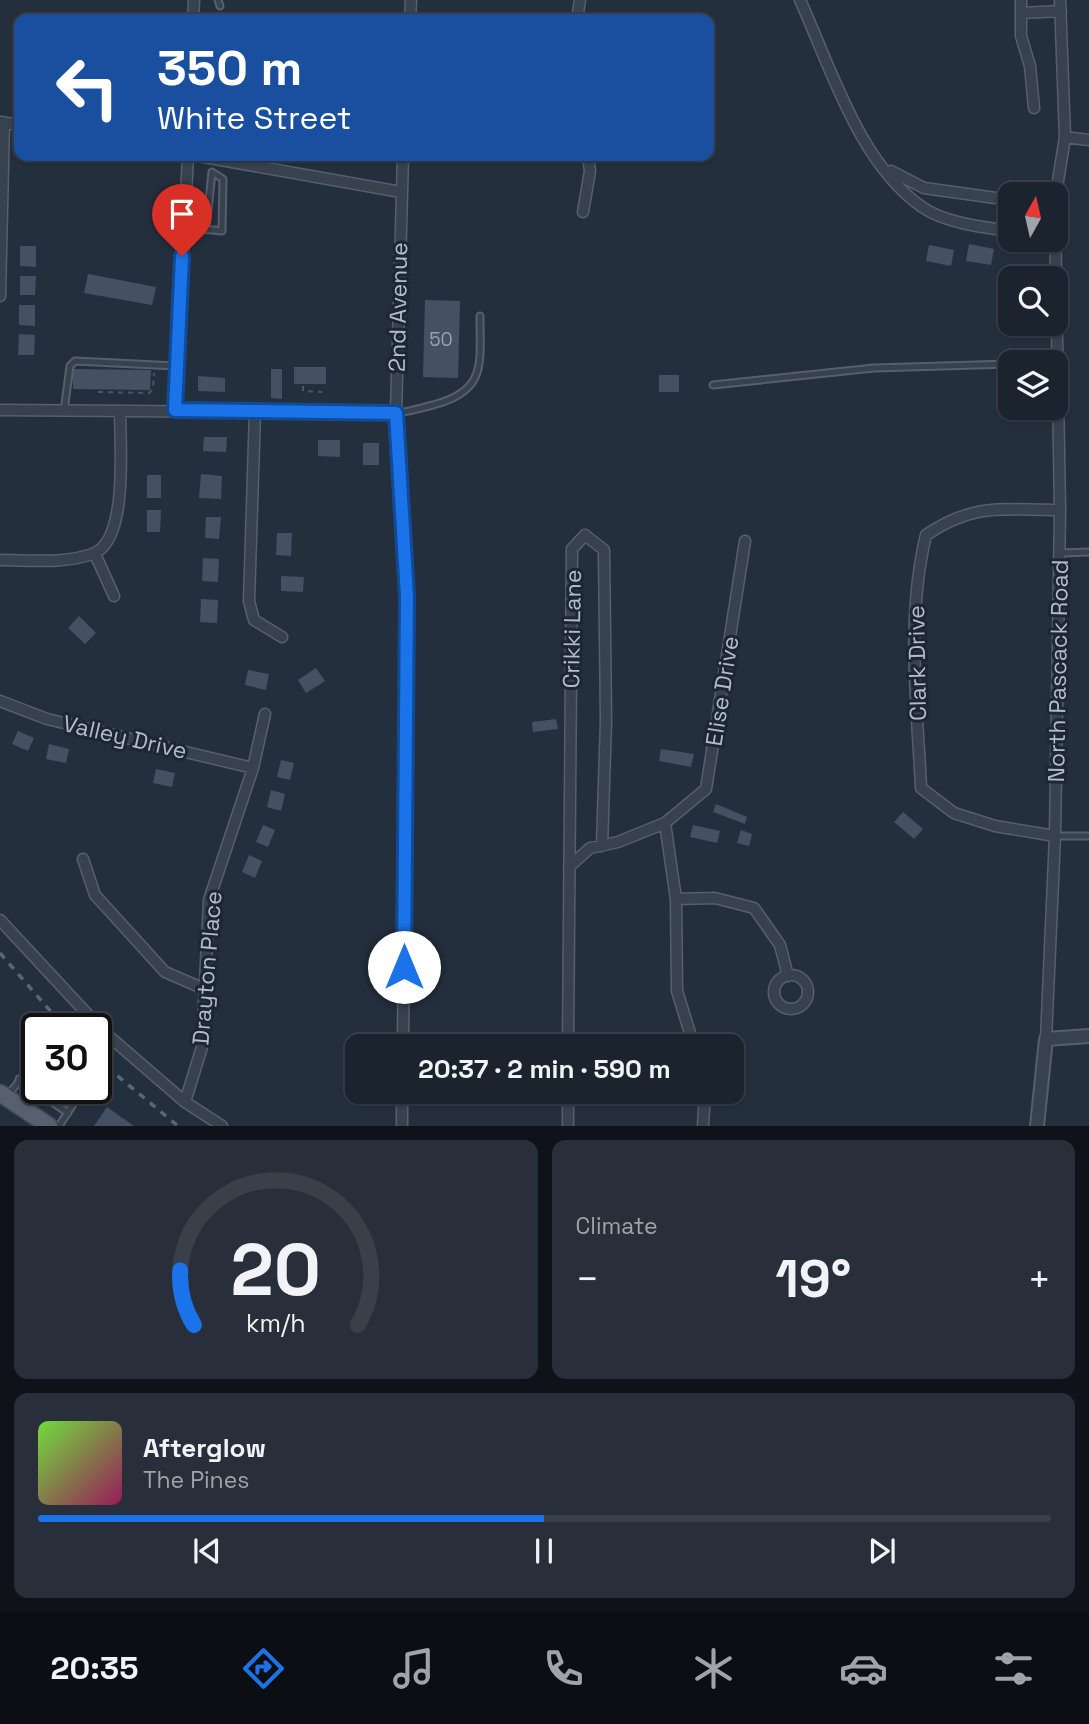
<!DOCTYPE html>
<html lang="en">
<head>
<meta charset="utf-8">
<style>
  body { margin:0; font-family:"Space Grotesk",sans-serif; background:#282f3a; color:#f1f3f6; height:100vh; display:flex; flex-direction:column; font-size:26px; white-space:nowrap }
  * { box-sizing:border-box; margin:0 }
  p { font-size:23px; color:#a0a4aa }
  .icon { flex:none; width:38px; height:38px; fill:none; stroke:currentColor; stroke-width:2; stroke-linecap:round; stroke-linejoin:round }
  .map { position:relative; height:1126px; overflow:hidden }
  .side { display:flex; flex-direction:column; gap:14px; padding:14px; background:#0f1319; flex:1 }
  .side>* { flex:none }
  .guide { position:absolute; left:14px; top:14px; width:700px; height:147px; border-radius:14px; box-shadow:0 2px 5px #0004,0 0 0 2px #39404a; background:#1a4fa0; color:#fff; overflow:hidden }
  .needle { width:46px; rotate:8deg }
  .controls { position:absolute; left:998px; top:182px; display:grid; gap:14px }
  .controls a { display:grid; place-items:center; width:70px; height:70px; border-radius:14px; background:#1b232e; box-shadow:0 2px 5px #0004,0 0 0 2px #39404a; font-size:35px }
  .speed { position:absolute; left:21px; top:1013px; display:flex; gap:14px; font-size:35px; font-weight:700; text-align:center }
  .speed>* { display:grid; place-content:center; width:91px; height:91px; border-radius:50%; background:#1b232e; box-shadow:0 2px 5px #0004,0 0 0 2px #39404a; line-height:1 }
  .speed .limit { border:4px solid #111; border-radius:10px; background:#fff; color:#111 }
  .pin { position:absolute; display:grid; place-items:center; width:60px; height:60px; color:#fff; margin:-72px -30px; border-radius:50% 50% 50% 0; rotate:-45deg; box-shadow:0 0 7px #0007 }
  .pin .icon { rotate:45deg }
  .me { position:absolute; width:77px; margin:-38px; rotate:0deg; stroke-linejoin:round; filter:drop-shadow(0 0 5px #0008) }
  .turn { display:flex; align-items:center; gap:24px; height:147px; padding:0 28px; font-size:32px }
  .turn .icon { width:91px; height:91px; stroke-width:2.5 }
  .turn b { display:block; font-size:49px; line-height:60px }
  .big { font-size:52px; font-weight:700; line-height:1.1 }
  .side .card { flex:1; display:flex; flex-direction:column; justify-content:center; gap:10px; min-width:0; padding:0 24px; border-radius:14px; background:#282f3a }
  .side .dial { align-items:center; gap:0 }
  .dial svg { height:182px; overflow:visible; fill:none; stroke:#39404a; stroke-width:7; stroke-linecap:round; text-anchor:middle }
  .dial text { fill:#f1f3f6; stroke:none }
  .song { display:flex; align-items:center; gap:21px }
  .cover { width:84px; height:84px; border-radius:10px; background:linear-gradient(135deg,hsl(100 70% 55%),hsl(330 70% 35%)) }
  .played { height:7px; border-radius:4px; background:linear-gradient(90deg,#1a73e8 50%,#39404a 50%) }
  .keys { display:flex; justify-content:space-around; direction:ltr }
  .heat { display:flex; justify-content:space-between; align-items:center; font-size:38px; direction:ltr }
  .side .tiles { flex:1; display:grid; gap:14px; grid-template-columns:1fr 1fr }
  .card:last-child { grid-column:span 2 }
  .trip { position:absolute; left:345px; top:1034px; width:399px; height:70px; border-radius:14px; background:#1b232e; box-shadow:0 2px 5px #0004,0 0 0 2px #39404a; font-weight:700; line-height:70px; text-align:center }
  .tab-bar { display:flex; height:112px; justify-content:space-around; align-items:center; background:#0b0e12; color:#a0a4aa }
  .tab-bar .icon { width:49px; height:49px }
  .tab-bar .active { color:#1a73e8 }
  .tab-bar b { font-size:32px; color:#f1f3f6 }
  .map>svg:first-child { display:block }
</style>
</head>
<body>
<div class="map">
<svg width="1089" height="1126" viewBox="0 0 1089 1126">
  <rect width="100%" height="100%" fill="#242f3e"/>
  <!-- building -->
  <path fill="#455162" d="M969,244L994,249L991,265L966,261Z
    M929,245L954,250L951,266L926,261Z
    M20,246H36V267L20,266Z
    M88,274L156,287L152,305L84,293Z
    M20,276H36L35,295H20Z
    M425,300L460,301L458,378L423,377Z
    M19,305H35V326L19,325Z
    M19,334L35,335L34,355H18Z
    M294,367H326V384H294Z
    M73,369L151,370L150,390L73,389Z
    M271,369H282V399L271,398Z
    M659,375H679V392H659Z
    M198,376L225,378V392L198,391Z
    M204,437H227L226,452L203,451Z
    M318,440H340V457L318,456Z
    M363,443H379V465H363Z
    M201,474L222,476L221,499L199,498Z
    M147,475H161V498H147Z
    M147,510H161L160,532H147Z
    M206,517H221L219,539L205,538Z
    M277,533H292L291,556L276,555Z
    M203,558L219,559L218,582L202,581Z
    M281,576L304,577L303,592L281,591Z
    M201,599L218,600L217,623L200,622Z
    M79,616L96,633L85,644L68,628Z
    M316,668L325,681L306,693L298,680Z
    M248,670L269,674L266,690L245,685Z
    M556,719L558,729L533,732L532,722Z
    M18,731L34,738L28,751L12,744Z
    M49,744L69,749L66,763L46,759Z
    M661,749L694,754L691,767L659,761Z
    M281,760L294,763L290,780L277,777Z
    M156,769L175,773L172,787L153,783Z
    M271,790L285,794L281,811L267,807Z
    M716,804L747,817L745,824L713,812Z
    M903,812L923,829L914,839L894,822Z
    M263,825L275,830L268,847L256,842Z
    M693,825L720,831L717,843L690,837Z
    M741,830L752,834L749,846L737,843Z
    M249,855L262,861L255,878L242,872Z
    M35,1065L37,1067V1086L26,1078Z
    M41,1088H68L71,1091L63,1104Z
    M107,1107L134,1126H94Z"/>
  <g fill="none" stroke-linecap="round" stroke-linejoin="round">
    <!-- service casing -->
    <g stroke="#565f6c" stroke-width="9">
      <path id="service" d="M218,0L220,6
        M184,227L222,231L223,179L212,172L206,230
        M713,385L874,368L1010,364
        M64,411L70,366L75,361L176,366
        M396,413C409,412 420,408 433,405C487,391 480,364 480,316
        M1060,553L1089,552
        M1055,836H1089
        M19,1079L68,1113
        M8,1095L37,1059
        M59,1126L81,1092L76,1088"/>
    </g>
    <!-- minor casing -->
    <g stroke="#565f6c" stroke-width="13">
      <path id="minor" d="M800,0C831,68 859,163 922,207C945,223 982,227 1010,231
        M1021,0V36L1030,66L1034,108
        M1022,13L1061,11
        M193,19L194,0
        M410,19L411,0
        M577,19L580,0
        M1,122L19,125
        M1065,137L1089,140
        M198,156L401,192
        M891,171L924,188L1010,200
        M1055,200L1065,137L1060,0
        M583,212L590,171L588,156
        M0,296L4,123
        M0,410L396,413
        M175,410L188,156
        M255,411L249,601L254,620L282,637
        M95,554L114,596
        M0,560C29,560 64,564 92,554C129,543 120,443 120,412
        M0,701L47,719L253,768
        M665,823L676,899L677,991L694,1046
        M1055,836L995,826L954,813L921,788C917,703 906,618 926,535C975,502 1004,510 1060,510
        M83,859L95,895L165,972L202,988
        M569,867L590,848L618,842L665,823L706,789L745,541
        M676,899L715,898L754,908L780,945L788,976
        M0,920L104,1032L185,1102L222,1126
        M774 992a17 17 0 1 1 34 0a17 17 0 1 1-34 0Z
        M1046,1039L1055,836L1060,510L1055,215
        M403,1046L407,595L396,413L403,156
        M568,1046L572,549L585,535L604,550L606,721L602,846
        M568,1092V1126
        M185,1102L202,1047L209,900L253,768L265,714
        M402,1126V1092
        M703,1126L705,1092"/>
    </g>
    <!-- tertiary casing -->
    <g stroke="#565f6c" stroke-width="16">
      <path id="tertiary" d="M1037,1126L1046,1039L1089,1036"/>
    </g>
    <!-- primary casing -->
    <g stroke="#414a57" stroke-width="19">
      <path id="primary" d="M0,1093L49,1126"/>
    </g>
    <!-- path -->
    <path stroke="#44595c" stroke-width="2" stroke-dasharray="5 5" stroke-linecap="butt" d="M303,386V391L322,392
      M98,392L149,393L153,389L154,373"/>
    <!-- service -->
    <use href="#service" stroke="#38414e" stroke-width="5"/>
    <!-- minor -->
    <use href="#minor" stroke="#38414e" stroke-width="10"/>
    <!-- tertiary -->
    <use href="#tertiary" stroke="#38414e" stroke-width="12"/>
    <!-- primary -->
    <use href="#primary" stroke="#56606e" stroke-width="16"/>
    <!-- rail -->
    <path stroke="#5a6575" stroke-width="3.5" stroke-dasharray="7 7" stroke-linecap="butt" d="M0,953L66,1029
      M96,1058L178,1126"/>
  </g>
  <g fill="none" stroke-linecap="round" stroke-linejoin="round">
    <!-- route casing -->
    <g stroke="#114b97" stroke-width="18">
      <path id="route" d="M182,256L175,410L396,413L407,596L404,967"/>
    </g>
    <!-- route -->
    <use href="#route" stroke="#1a73e8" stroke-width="12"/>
  </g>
  <g text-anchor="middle" stroke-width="6" stroke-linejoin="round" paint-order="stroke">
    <!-- number labels -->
    <g font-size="19" fill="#98a1af">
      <text x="441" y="346">50</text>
    </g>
    <!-- street labels -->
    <g font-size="23" fill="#b4bcc9" stroke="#1d2633">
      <text transform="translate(398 307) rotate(-89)" y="8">2nd Avenue</text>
      <text transform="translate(572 629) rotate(-89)" y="8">Crikki Lane</text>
      <text transform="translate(917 663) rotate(-91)" y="8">Clark Drive</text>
      <text transform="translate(1058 671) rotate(-89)" y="8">North Pascack Road</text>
      <text transform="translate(722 691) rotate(-81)" y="8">Elise Drive</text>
      <text transform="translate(125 737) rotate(13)" y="8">Valley Drive</text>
      <text transform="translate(207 968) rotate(-85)" y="8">Drayton Place</text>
    </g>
  </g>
</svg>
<div class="controls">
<a><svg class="needle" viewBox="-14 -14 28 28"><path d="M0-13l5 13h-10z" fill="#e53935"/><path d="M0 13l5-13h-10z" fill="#a0a4aa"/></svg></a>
<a><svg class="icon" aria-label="search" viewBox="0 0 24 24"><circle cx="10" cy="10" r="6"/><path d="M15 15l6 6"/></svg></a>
<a><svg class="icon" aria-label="layers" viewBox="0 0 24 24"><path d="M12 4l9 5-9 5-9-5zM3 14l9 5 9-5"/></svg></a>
</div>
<div class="speed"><div class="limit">30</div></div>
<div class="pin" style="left:182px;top:256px;background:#d93025"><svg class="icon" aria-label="arrive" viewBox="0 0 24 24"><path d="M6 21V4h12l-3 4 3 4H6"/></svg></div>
<svg class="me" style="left:404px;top:967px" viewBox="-20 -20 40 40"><circle r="19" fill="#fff"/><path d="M0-13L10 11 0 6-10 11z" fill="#1a73e8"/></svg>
<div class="trip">20:37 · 2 min · 590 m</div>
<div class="guide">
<div class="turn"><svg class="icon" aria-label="left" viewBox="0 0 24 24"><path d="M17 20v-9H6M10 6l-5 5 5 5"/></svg><div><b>350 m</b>White Street</div></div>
</div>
</div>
<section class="side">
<div class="tiles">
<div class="card dial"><svg viewBox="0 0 100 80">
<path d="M14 69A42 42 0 1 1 86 69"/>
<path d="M14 69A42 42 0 0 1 8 45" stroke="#1a73e8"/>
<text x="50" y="56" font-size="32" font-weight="700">20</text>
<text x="50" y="72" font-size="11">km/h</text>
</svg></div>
<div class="card"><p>Climate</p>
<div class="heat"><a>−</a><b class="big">19°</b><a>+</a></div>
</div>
<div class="card">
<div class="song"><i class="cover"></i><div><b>Afterglow</b><p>The Pines</p></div></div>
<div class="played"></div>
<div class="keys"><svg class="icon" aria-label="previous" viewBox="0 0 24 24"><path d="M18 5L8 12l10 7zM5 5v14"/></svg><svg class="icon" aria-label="pause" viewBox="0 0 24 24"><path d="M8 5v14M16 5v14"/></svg><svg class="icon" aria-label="next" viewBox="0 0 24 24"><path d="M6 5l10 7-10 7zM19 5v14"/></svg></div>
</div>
</div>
</section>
<nav class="tab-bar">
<b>20:35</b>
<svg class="icon active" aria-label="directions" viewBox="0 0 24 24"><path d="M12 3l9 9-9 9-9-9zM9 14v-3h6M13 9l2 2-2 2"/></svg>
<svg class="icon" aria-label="music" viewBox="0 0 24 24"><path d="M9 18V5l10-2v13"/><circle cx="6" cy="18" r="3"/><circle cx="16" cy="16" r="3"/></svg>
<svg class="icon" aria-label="phone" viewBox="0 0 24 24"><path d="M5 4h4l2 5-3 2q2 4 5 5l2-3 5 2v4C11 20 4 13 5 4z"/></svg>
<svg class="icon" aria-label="climate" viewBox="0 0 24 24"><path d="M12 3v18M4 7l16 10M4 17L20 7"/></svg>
<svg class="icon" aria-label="car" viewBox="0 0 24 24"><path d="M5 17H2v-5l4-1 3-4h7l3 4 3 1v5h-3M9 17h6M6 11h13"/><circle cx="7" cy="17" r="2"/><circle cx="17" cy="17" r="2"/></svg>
<svg class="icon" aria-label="filters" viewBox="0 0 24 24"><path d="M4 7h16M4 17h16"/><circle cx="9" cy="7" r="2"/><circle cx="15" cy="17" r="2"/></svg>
</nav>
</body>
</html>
